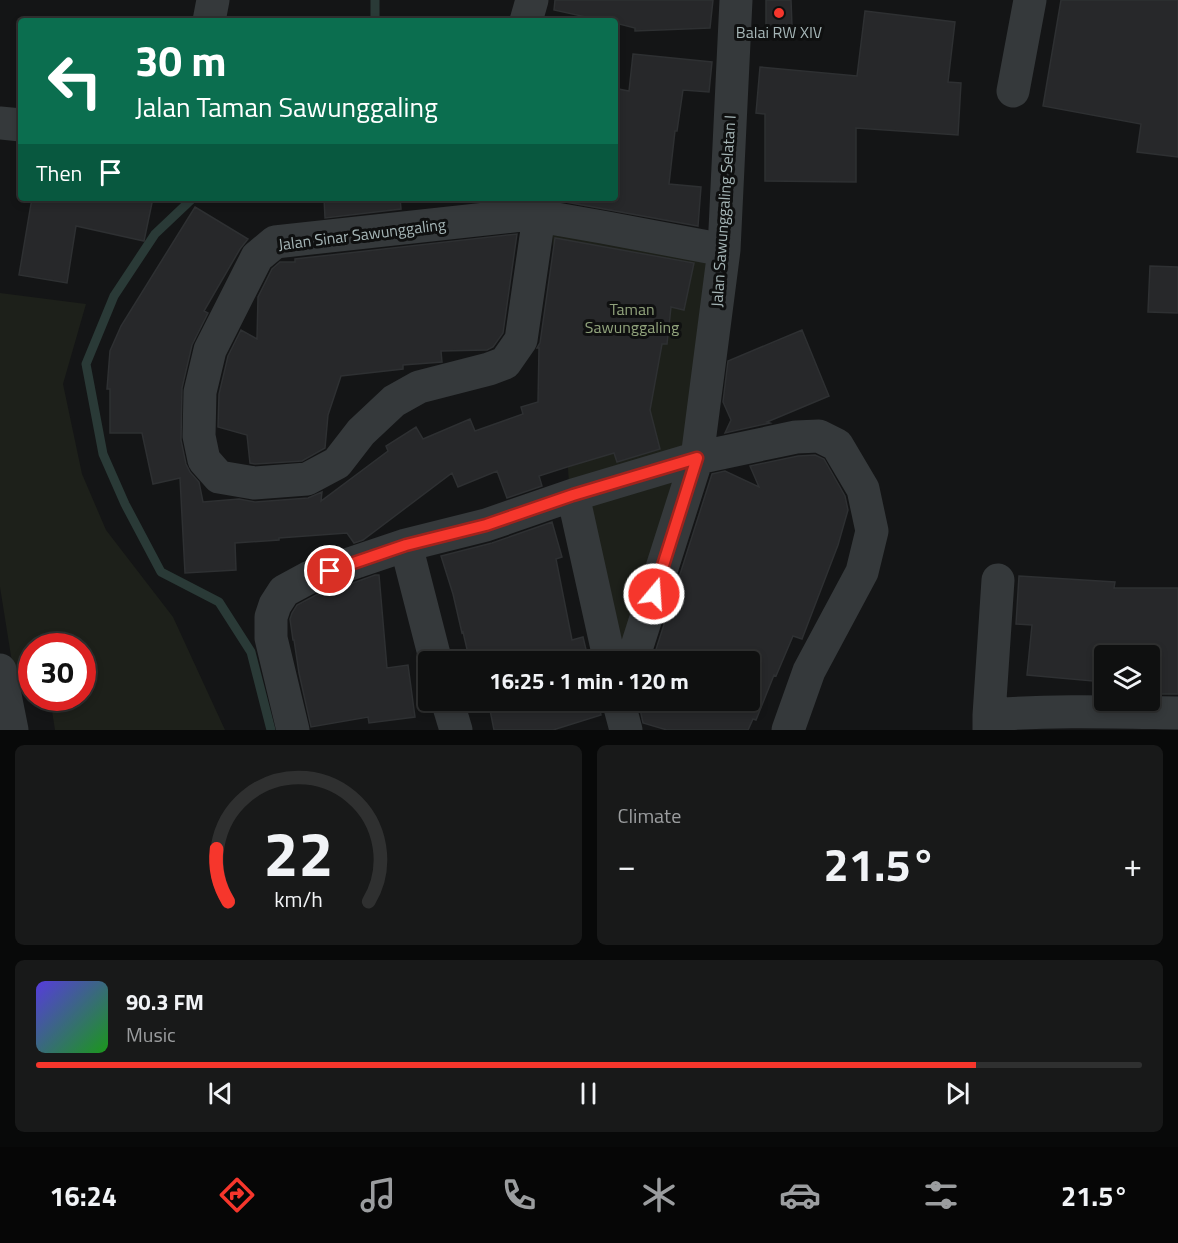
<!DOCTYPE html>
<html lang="en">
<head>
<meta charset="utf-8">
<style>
  body { margin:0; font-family:"Titillium Web",sans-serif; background:#181919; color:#f1f3f6; height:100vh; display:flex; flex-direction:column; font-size:22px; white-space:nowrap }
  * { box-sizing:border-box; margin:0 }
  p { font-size:20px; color:#9b9d9f }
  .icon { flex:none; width:33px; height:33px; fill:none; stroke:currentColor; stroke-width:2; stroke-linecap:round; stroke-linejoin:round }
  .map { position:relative; height:730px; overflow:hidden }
  .details { display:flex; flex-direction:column; gap:15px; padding:15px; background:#080909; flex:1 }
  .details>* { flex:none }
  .guide { position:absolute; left:18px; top:18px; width:600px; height:183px; border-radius:6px; box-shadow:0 3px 9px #0003,0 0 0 2px #2f3030; background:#0b6e4f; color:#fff; overflow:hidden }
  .fabs { position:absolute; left:1094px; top:645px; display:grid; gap:12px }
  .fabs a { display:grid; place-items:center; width:66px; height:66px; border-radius:6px; background:#0f1010; box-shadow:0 3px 9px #0003,0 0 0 2px #2f3030; font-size:30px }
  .speed { position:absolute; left:18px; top:633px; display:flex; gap:12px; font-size:30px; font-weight:700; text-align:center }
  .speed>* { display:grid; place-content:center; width:78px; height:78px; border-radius:50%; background:#0f1010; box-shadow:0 3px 9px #0003,0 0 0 2px #2f3030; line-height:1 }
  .speed .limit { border:9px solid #d22; background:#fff; color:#111 }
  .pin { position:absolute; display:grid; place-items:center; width:51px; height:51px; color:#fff; margin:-26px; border:3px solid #fff; border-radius:50%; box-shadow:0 2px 6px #0007 }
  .me { position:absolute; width:66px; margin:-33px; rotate:18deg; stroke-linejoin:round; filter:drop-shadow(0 0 4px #0008) }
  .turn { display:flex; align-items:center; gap:21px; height:126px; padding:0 18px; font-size:27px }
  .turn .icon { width:78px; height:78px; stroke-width:2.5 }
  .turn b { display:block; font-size:42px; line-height:51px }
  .then { display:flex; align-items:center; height:57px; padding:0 18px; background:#0003; gap:12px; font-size:22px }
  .big { font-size:45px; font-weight:700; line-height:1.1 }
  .details .card { flex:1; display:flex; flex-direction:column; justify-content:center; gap:9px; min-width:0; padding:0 21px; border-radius:9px; background:#181919 }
  .details .dial { align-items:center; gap:0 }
  .dial svg { height:156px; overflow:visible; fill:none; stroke:#2f3030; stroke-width:7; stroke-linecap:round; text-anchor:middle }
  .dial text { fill:#f1f3f6; stroke:none }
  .song { display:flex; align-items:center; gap:18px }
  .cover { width:72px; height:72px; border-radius:9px; background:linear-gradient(135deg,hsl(250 70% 55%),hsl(120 70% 35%)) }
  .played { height:6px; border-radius:3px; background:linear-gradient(90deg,#f6362c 85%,#2f3030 85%) }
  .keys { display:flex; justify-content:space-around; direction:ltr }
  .heat { display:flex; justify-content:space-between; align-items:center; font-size:33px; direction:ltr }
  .details .tiles { flex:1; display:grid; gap:15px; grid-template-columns:1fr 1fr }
  .card:last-child { grid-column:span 2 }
  .trip { position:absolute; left:418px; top:651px; width:342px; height:60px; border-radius:6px; background:#0f1010; box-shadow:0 3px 9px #0003,0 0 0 2px #2f3030; font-weight:700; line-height:60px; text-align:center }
  .tabs { display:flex; height:96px; justify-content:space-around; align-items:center; background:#060606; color:#9b9d9f }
  .tabs .icon { width:42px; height:42px }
  .tabs .on { color:#f6362c }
  .tabs b { font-size:27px; color:#f1f3f6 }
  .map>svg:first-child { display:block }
</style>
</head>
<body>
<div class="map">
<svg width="1178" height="730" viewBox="0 0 1178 730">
  <rect width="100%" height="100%" fill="#141516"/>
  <!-- green -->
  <path fill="#1d201a" d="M552,233L715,255L687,467L627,661L569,483Z
    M0,293L86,304L63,384L82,474L106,530L173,617L225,730H55L50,698H82V646H32L31,691L20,692L11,656L0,587Z"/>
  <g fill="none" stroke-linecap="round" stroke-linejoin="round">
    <!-- stream -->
    <path stroke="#2a3a37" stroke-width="9" d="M375,21V0
      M193,198L155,234L114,296L86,364L103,454L125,504L161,572L219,602L251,652L271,730"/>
  </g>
  <!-- building -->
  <path fill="#27282a" stroke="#2e3032" stroke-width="1.5" d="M555,0H713L710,28L635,31V28L615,23V21H604L554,10Z
    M766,0H791L792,26H766Z
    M1061,0H1178V157L1137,152L1141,124L1043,106Z
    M865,11L955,22L948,82L961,83L958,135L856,128V182L765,181V114L756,113L760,67L857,76Z
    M633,54L712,62L709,92L683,90L677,131H675L669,184L701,187L698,226L555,200V198H615V109L618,89L629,91Z
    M32,198H153L144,241L76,226L67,283L19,275Z
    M324,198H400L401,209L325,218Z
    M195,207L248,239L240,249L204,311L208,313L192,345L182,388L181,440L186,464L190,472L199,482L203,502L239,499L255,502L308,498L322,492L321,501L388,451L386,446L416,427L423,439L470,419L475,431L523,414L521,407L538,402L539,348H537L540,343L555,238L694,263L684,310L671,307L667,344H662L650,410L660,449L617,462L614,453L567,467L539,476L542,486L507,498L497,471L458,487L452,473L363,540L354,543L347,533L279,538V540L235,543L236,570L185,573L180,478L153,484L142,433H110V389H107L110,351L121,326Z
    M517,234L503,333L493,347L487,350L441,351L442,362L403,365V369L341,376L328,415L325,448L302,461L255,464L250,463L247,435L218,427L219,394L228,356L241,330L257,339L258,297L272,269L280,262H295V259Z
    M1150,266L1178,267V313L1148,312Z
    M802,330L829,396L767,422L770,423L725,433L731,420L723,402L728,361Z
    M815,455L824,459L845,496L848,510L838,545L802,639L793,636L776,676L774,675L756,720L753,719L748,730H667L643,723L638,700H750V662H652L712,474L725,471L759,487L750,466L798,456Z
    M552,522L562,557L556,559L572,640L583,637L589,662H470L463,632L462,633L453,594L441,556L492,543Z
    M375,575H379L387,668L408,665L415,717L369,723L368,717L311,727L299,673L294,640H293L290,619L292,613L297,605L316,595L333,589L350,587V584Z
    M1019,576L1115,582L1114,588H1178V694H1149V656H1104V682L1027,675L1032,625L1016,624Z
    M488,700H598L601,715L553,730H494Z"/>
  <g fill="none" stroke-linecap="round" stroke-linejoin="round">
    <!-- minor -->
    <path stroke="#35393b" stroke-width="33" d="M209,21L213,0
      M526,21L532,0
      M1013,91L1030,0
      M0,123L21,125
      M536,198L539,216L521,340L505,363L489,369L419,387L394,401L361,432L337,463L307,479L254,483L219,477L204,460L199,436L200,392L210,350L257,257L275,242L522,215L539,216L602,227L724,250
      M436,662L406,545L486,525L573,495
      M610,662L573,495L697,458L724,250L736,0
      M632,662L697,458L796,437L819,436L837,445L863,489L872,531L862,572L809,671L788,730
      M0,670L12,730
      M447,700L456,730
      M618,700L626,730
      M989,715L998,580
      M293,730L271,638V617L275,605L284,591L308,578L406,545
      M989,730V715C1052,710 1115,712 1178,713"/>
  </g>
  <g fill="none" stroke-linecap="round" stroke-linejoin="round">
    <!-- route casing -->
    <g stroke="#a0231d" stroke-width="15">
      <path id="route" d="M330,571L406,545L486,525L573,495L697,458L654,594"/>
    </g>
    <!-- route -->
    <use href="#route" stroke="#f6362c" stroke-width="10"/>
  </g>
  <!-- markers -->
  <circle fill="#f6362c" stroke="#0f1010" stroke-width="2" cx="779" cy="13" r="6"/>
  <g text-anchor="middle" stroke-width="6" stroke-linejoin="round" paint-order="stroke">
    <!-- poi labels -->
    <g font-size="16" fill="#a5b5b6" stroke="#0f1010">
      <text x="779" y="38">Balai RW XIV</text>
    </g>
    <!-- street labels -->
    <g font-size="16" fill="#a5b5b6" stroke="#0f1010">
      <text transform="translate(723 211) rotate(-86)" y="6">Jalan Sawunggaling Selatan I</text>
      <text transform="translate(362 234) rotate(-7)" y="6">Jalan Sinar Sawunggaling</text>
    </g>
    <!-- park labels -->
    <g font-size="16" fill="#90a27b" stroke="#0f1010">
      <text x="632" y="315">Taman<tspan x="632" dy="18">Sawunggaling</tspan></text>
    </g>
  </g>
</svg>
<div class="fabs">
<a><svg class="icon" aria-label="layers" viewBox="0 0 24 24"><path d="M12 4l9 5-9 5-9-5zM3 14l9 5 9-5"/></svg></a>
</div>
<div class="speed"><div class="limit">30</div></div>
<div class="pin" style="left:330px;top:571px;background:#d93025"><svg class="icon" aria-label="arrive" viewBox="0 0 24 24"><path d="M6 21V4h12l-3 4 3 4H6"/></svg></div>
<svg class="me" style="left:654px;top:594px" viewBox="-20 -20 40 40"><circle r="17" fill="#f6362c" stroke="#fff" stroke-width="3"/><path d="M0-11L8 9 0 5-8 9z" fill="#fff"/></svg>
<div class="trip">16:25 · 1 min · 120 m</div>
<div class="guide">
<div class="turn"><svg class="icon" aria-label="left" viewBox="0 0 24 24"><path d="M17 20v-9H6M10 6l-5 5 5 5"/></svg><div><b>30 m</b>Jalan Taman Sawunggaling</div></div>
<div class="then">Then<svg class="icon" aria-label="arrive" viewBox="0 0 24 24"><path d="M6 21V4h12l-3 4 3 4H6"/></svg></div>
</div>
</div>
<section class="details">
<div class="tiles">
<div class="card dial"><svg viewBox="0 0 100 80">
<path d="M14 69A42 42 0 1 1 86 69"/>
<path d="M14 69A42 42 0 0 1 8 42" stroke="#f6362c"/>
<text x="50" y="56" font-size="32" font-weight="700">22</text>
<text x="50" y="72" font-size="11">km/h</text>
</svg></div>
<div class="card"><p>Climate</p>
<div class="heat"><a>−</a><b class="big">21.5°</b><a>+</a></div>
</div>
<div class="card">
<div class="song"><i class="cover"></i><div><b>90.3 FM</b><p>Music</p></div></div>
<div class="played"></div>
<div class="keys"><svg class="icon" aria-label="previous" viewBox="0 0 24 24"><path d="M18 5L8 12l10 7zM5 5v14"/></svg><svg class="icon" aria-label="pause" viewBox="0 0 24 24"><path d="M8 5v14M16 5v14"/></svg><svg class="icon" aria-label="next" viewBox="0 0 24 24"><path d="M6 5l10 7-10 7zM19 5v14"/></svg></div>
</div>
</div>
</section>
<nav class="tabs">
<b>16:24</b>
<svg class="icon on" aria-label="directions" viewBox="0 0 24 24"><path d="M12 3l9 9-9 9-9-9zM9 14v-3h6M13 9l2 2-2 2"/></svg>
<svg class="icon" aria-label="music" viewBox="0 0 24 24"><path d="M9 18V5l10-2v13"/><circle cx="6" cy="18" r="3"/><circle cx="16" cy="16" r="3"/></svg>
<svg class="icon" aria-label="phone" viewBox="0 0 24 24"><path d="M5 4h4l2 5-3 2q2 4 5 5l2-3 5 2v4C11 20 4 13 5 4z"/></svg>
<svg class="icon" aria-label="climate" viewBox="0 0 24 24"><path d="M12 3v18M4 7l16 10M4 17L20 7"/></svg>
<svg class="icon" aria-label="car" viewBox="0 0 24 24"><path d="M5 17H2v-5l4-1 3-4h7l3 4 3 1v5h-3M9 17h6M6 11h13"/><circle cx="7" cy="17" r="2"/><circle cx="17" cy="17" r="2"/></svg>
<svg class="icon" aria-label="filters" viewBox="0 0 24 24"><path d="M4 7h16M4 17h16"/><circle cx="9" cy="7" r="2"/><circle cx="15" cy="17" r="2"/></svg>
<b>21.5°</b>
</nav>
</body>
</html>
